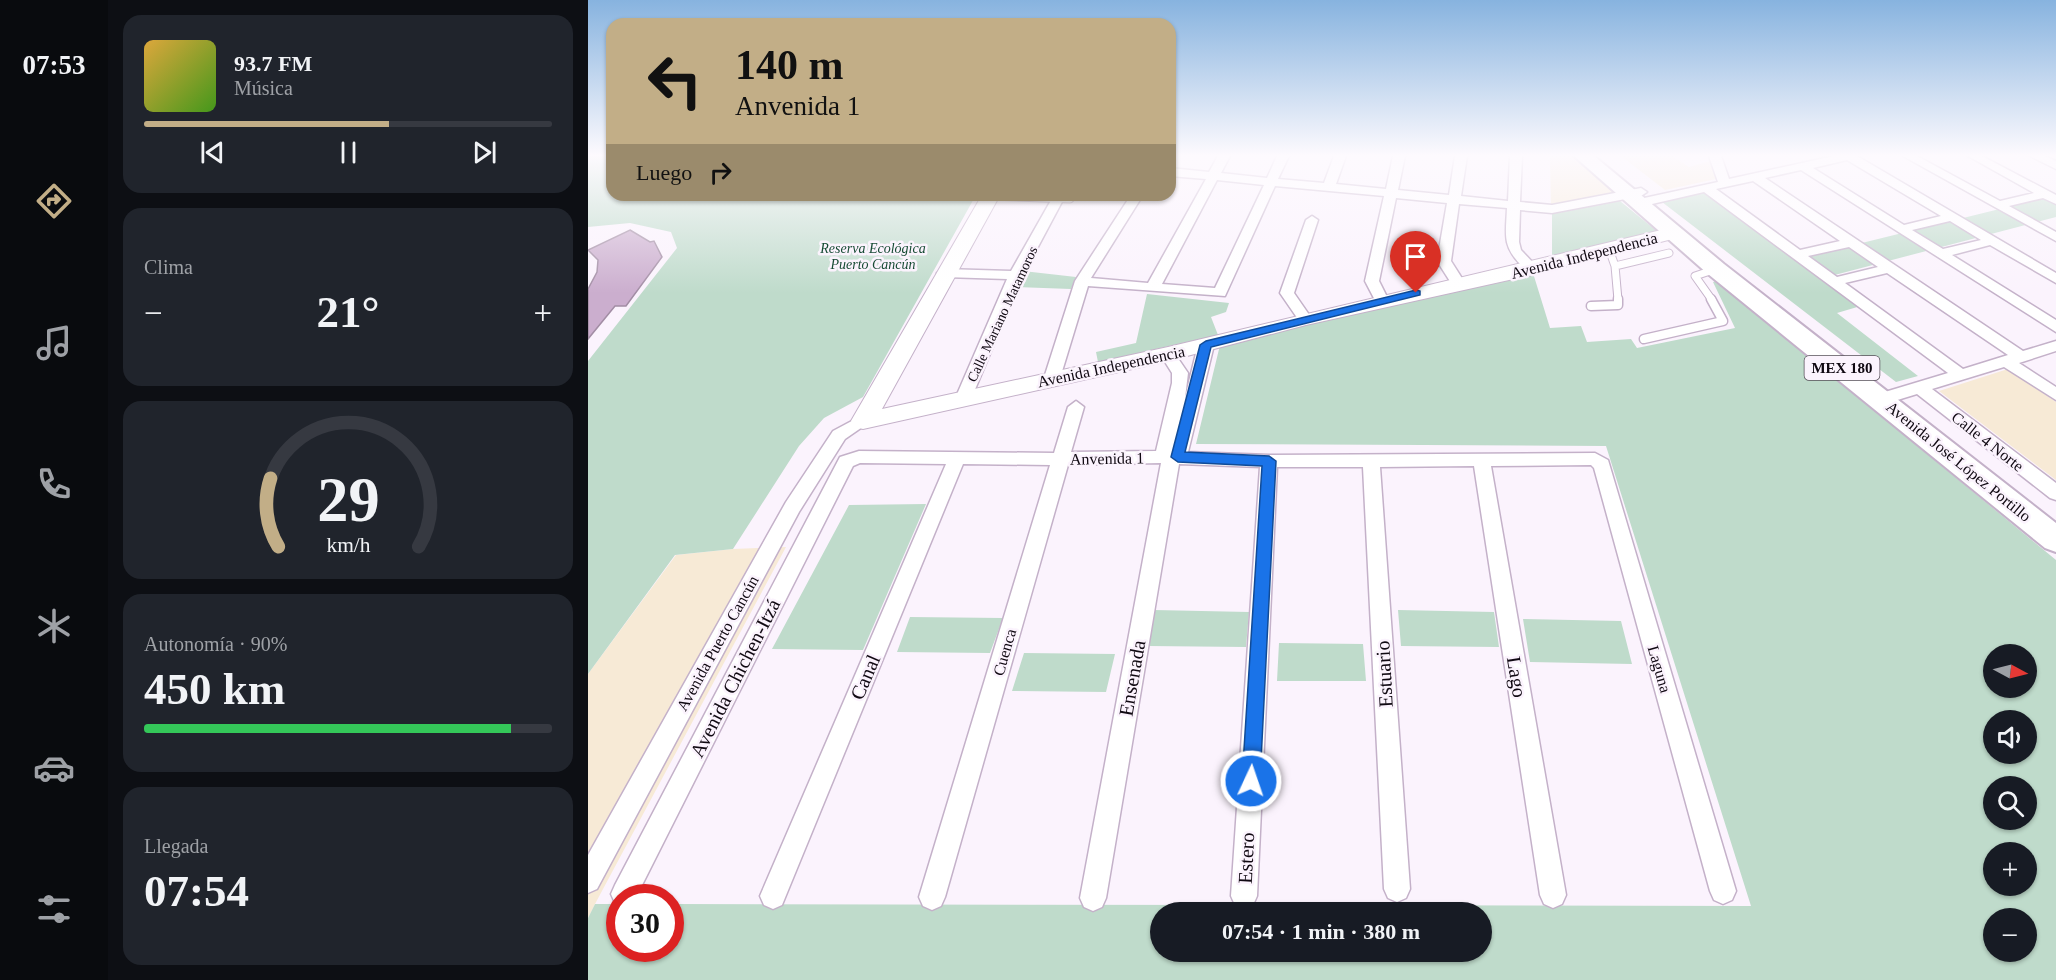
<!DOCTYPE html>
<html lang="es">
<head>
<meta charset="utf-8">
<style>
  body { margin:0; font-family:Georgia,serif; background:#20242c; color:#f1f3f6; height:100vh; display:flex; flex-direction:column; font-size:22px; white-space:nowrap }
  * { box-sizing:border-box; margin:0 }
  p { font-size:20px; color:#9ea1a6 }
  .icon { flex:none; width:33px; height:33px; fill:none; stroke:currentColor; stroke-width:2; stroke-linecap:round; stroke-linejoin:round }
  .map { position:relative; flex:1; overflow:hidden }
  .details { display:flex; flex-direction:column; gap:15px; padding:15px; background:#0d0f14; width:480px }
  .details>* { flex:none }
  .top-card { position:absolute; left:18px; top:18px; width:570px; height:183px; border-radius:18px; box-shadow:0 2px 4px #0004; background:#c2ae87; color:#111; overflow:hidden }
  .needle { width:39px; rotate:97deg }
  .tools { position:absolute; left:1395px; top:644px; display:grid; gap:12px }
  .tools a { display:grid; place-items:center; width:54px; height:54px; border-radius:50%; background:#171b24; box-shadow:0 2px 4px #0004; font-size:30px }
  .speed { position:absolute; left:18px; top:884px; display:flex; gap:12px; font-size:30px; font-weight:700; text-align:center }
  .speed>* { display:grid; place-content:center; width:78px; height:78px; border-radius:50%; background:#171b24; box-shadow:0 2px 4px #0004; line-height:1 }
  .speed .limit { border:9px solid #d22; background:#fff; color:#111 }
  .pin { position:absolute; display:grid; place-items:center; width:51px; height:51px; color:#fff; margin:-62px -26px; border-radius:50% 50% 50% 0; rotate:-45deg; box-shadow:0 0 6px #0007 }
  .pin .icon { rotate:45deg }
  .me { position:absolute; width:66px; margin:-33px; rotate:3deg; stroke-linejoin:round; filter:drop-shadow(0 0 4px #0008) }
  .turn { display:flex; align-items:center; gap:21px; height:126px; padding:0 30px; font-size:27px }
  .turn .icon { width:78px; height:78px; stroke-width:2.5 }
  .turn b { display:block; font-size:42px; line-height:51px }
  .then { display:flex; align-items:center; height:57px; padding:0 30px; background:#0003; gap:12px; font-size:22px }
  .big { font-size:45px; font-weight:600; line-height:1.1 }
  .details .tile { flex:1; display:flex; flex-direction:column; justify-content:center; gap:9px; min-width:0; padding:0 21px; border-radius:18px; background:#20242c }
  .details .dial { align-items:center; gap:0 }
  .dial svg { height:156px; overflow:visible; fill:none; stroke:#363941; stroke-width:7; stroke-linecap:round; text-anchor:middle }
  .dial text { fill:#f1f3f6; stroke:none }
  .song { display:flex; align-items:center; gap:18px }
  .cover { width:72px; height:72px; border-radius:9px; background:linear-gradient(135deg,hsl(40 70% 55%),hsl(100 70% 35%)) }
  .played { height:6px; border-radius:3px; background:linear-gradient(90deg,#c2ae87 60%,#363941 60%) }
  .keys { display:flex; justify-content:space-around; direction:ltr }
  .heat { display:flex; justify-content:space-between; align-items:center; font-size:33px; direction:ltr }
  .charge { height:9px; border-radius:4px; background:linear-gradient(90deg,#34c759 90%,#363941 0) }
  .trip { position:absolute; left:562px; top:902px; width:342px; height:60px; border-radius:30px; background:#171b24; box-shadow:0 2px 4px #0004; font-weight:600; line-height:60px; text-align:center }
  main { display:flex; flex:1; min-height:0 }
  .tab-bar { display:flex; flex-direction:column; width:108px; justify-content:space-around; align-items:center; background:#090b0e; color:#9ea1a6 }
  .tab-bar .icon { width:42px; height:42px }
  .tab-bar .current { color:#c2ae87 }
  .tab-bar b { font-size:27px; color:#f1f3f6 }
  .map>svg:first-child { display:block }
</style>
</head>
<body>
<main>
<nav class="tab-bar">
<b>07:53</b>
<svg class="icon current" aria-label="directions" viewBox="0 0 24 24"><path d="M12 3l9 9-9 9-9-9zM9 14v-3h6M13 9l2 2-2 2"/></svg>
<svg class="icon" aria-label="music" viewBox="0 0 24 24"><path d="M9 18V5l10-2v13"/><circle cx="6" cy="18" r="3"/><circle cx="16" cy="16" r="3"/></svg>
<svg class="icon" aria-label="phone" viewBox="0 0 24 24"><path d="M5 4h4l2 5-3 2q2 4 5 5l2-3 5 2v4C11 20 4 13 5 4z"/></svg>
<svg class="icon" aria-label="climate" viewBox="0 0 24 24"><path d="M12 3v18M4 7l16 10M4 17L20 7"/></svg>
<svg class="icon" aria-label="car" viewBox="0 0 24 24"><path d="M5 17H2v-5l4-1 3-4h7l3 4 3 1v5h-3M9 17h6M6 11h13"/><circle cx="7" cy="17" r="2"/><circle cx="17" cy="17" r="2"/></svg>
<svg class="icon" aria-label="filters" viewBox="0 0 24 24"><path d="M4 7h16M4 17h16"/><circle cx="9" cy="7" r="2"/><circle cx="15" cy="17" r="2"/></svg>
</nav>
<section class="details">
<div class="tile">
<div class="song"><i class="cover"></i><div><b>93.7 FM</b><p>Música</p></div></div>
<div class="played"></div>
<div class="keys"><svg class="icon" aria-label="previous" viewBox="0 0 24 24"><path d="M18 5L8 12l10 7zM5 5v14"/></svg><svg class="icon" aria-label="pause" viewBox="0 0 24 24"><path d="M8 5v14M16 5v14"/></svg><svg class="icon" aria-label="next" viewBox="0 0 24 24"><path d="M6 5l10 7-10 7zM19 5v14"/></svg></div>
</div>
<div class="tile"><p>Clima</p>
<div class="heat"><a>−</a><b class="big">21°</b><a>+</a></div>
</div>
<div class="tile dial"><svg viewBox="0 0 100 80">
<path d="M14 69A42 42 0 1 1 86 69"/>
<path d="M14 69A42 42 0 0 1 10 34" stroke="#c2ae87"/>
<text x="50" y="56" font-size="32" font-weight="700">29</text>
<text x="50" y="72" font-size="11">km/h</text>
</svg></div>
<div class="tile"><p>Autonomía · 90%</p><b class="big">450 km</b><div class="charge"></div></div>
<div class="tile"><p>Llegada</p><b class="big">07:54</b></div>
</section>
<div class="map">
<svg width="1468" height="980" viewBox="0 0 1468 980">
  <rect width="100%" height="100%" fill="#fbf3fd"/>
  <!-- commercial -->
  <path fill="#f7ead6" d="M962,156H986L1030,191L963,207Z
    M1033,156H1084L1101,167L1123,161L1128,179L1077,190Z
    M1420,369L1468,402V480L1351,391Z
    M198,547L7,904L0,918V674L88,555L145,549Z"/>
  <!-- green -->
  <path fill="#bfdbcb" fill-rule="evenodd" d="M0,156H24V195H388L275,397L236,418L211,446L145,549L87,555L0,674V361L89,248L83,232L42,223L0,227Z
    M1119,192L1209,259L1468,195V217L1239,277L1276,305L1249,313L1330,376L1308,382L1074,202Z
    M1032,201L1070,232L964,256V214Z
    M435,271L488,277L483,289L425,287Z
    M945,273L962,328L993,326L999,342L1043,339L1049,348L1147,328L1125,282L1129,281L1468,560V980H0V918L7,904H31L32,948H82L83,904L1163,906L1018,446L608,444L632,345ZM1406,654H1438V687H1406ZM1406,720H1438V753H1406ZM1406,786H1438V819H1406ZM1406,852H1438V885H1406ZM573,912H894V951H573ZM1406,918H1438V951H1406Z
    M559,294L641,303L638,312L623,317L630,335L510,362L508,352L548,343Z
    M338,504L275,650L184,649L261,505Z
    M566,610L661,612L658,647L560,646Z
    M810,610L906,612L911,647L813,646Z
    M322,617L415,618L402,653L309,652Z
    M935,619L1033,621L1044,664L942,662Z
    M691,643L775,644L778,681H689Z
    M436,653L527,654L518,692L424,691Z"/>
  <!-- building -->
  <path fill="#cbaece" stroke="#a28da4" stroke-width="1.5" d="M42,230L62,242L66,241L74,257L38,306H27L0,339V289L9,272L10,260L0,250Z"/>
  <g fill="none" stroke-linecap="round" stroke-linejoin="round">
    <!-- lane-far1 casing -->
    <g stroke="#c4b1c9" stroke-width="9">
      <path id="lane-far1" d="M402,196L482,199L485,195
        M1021,249L1027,266L1030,300
        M1027,266L1081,253
        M1124,300L1107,276L1128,269"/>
    </g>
    <!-- lane casing -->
    <g stroke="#c4b1c9" stroke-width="11">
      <path id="lane" d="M1003,306L1030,305V299
        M1056,339L1135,321L1123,299"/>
    </g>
    <!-- street casing -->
    <g stroke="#c4b1c9" stroke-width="3">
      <path id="street" d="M630,156H642L633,173L679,178L689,156H701L690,179L736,183L746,156H758L748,184L798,189L805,156H817L810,190L861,195L867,156H879L873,196L920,201L922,156H934L932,202L964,205L1053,188L1059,192L1053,196L964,213L932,210L931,242L933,250L951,269L944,273C938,272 936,269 932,264C914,245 918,234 919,208L871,204L863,261L877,283L870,287L865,286L849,261L859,203L808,198L791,281L801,301L794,305L789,304L777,281L796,196L687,186L637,296L500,286L472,378L464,383L458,382L456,378L487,281L543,195H555L503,278L560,283L618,179L582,176V168L621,172ZM629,180L676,185L627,288L574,284Z
        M1121,156H1133L1141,179L1246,156H1269L1468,273V283L1402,245L1364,255L1468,320V332L1213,170L1177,178L1435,351L1468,341V351L1431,363L1468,387V400L1416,367L1344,389L1468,483V500L1462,498L1329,394L1293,405L1287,403L1285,399L1287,395L1360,373L1116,192L1051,207L1045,203L1047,200L1130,182ZM1259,160L1353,216L1316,225L1225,168ZM1165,181L1252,241L1212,250L1128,189ZM1362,221L1393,240L1355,249L1324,230ZM1261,247L1290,267L1249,277L1220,256ZM1299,273L1420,355L1375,369L1257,283Z
        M1315,156H1329L1412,201L1446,193L1380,156H1394L1468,195V204L1455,198L1421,206L1468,232V241Z
        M1442,156H1457L1468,161V169Z
        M466,195L476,198L435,275L383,399L381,403H369L367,399L419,279L356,277L349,273L356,269L423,271Z
        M724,216L730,220L706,293L724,319L717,324L712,322L692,293L718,220Z
        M618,340L626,345L600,452L681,455L1007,453L1020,460L1148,891L1144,900L1135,904L1126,900L1122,891L1006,468L1003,465L903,466L978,895L974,904L965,908L956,904L952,895L886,466L792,467L822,889L818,898L809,902L800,898L796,889L775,467H689L669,896L665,905L656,909L647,905L643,896L672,467L591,464L518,898L514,907L505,911L496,907L492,898L573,463L480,465L357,897L353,906L344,910L335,906L331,897L462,465L375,464L194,905L185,909L176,905L172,896L358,464L272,463L265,466L48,897H32V905L27,903L23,894L27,885L252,457L271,451L466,453L480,407L488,401L496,407L483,452L568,451L584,383V373L572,354L575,351H585L600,373L597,398L610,345Z
        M275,415L283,421L257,439L211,512L9,889L0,893V855L198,502L245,431Z"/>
    </g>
    <!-- secondary casing -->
    <g stroke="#c4b1c9" stroke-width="2">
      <path id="secondary" d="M394,195H412L294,409L580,347L1086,227L1095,233L1092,237L944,275L718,325L580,361L275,429L267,427L263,421Z"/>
    </g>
    <!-- primary casing -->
    <g stroke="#c4b1c9" stroke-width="4">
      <path id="primary" d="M986,156H1006L1136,264L1468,523V552L1457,548L1120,274Z"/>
    </g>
    <!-- lane-far1 -->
    <use href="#lane-far1" stroke="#fff" stroke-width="7"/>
    <!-- lane -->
    <use href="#lane" stroke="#fff" stroke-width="8"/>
    <!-- street -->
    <use href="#street" fill="#fff" fill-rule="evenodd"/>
    <!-- secondary -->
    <use href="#secondary" fill="#fff" fill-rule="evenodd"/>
    <!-- primary -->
    <use href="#primary" fill="#fff" fill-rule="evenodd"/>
  </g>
  <!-- sky -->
  <linearGradient id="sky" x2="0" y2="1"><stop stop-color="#87b3df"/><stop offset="0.53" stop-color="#fdfafe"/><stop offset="1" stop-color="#fdfafe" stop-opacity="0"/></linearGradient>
  <rect width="1468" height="293" fill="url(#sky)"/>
  <!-- route -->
  <path fill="#1a73e8" stroke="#114b97" stroke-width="1.5" d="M828,290L832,291V295L623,347L597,452L681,456L688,461L672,781L669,788L663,790L656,788L654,781L674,466L590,462L583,457L612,345L618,341Z"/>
  <g text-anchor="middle" stroke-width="5" stroke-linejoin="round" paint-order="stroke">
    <!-- far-park labels -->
    <g font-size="14" font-style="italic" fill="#174b34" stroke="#fbf3fd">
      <text x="285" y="253">Reserva Ecológica<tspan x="285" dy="16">Puerto Cancún</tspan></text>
    </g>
    <!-- far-street labels -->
    <g font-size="14" fill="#100912" stroke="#fbf3fd">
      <text transform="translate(414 314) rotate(-65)" y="5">Calle Mariano Matamoros</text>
    </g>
    <!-- shield labels -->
    <rect fill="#fbf3fd" stroke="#564f58" stroke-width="1.5" x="1216.5" y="356" width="75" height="24" rx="4.5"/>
    <g font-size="15" font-weight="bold" fill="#100912">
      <text x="1254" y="373">MEX 180</text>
    </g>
    <!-- street labels -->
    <g font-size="16" fill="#100912" stroke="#fbf3fd">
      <text transform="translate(996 255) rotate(-14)" y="6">Avenida Independencia</text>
      <text transform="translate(523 366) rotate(-12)" y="6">Avenida Independencia</text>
      <text transform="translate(1400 441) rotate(38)" y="6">Calle 4 Norte</text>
      <text transform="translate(519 458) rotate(-1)" y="6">Anvenida 1</text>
      <text transform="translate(1371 461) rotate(39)" y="6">Avenida José López Portillo</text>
      <text transform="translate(129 643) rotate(-61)" y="6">Avenida Puerto Cancún</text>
      <text transform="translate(416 652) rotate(-74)" y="6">Cuenca</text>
      <text transform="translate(1072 669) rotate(74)" y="6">Laguna</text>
    </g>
    <!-- near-street labels -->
    <g font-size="20" fill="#100912" stroke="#fbf3fd">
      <text transform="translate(796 674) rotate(-93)" y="7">Estuario</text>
      <text transform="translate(277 677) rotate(-67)" y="7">Canal</text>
      <text transform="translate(929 677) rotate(81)" y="7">Lago</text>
      <text transform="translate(147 678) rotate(-63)" y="7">Avenida Chichen-Itzá</text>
      <text transform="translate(544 678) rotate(-80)" y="7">Ensenada</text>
      <text transform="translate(658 858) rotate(-87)" y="7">Estero</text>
    </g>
  </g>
</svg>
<div class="tools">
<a><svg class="needle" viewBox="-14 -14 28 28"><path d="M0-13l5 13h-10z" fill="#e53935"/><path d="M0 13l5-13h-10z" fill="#9ea1a6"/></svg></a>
<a><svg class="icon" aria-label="sound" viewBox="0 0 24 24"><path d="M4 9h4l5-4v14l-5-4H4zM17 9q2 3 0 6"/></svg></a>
<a><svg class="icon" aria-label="search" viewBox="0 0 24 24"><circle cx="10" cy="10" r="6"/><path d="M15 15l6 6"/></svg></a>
<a>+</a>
<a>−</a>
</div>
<div class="speed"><div class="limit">30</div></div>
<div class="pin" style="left:828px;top:293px;background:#d93025"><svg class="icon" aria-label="arrive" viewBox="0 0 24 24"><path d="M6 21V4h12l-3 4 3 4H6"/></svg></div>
<svg class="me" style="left:663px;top:781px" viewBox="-20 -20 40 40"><circle r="17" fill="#1a73e8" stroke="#fff" stroke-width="3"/><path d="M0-11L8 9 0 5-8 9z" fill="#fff"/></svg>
<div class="trip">07:54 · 1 min · 380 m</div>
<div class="top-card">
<div class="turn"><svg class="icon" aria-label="left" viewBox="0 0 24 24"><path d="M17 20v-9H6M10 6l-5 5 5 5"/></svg><div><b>140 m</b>Anvenida 1</div></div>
<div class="then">Luego<svg class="icon" aria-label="right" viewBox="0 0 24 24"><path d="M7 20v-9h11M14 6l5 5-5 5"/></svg></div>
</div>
</div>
</main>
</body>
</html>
